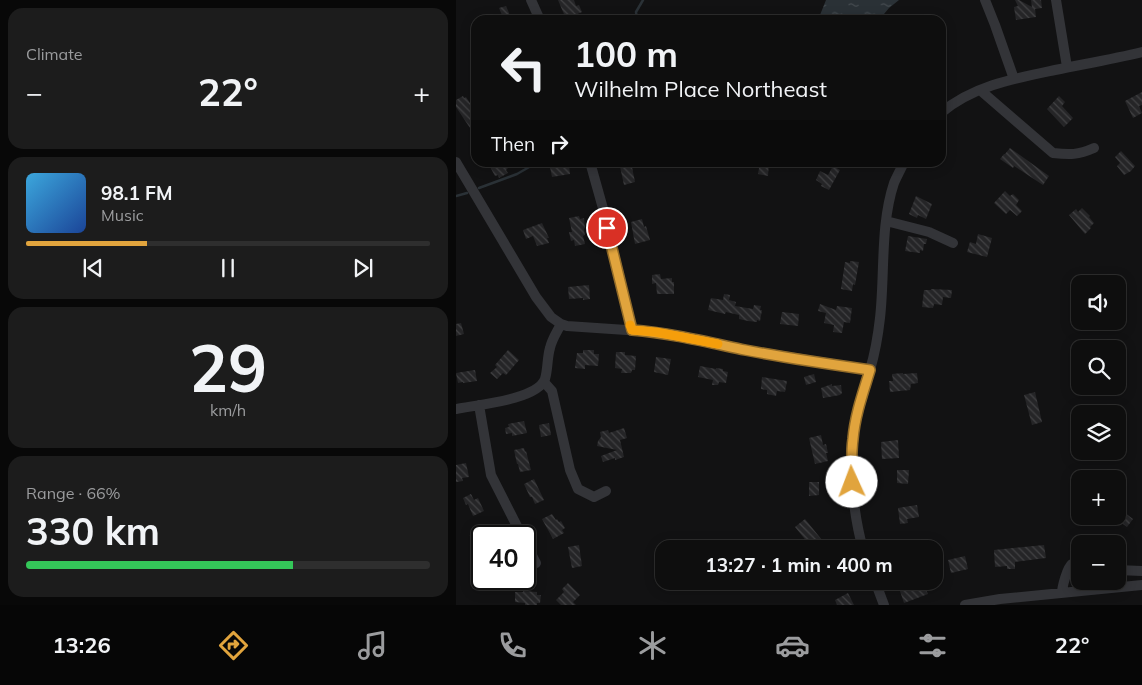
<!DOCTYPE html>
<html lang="en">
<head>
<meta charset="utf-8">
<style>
  body { margin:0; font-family:Mulish,sans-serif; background:#1c1c1c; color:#f1f3f6; height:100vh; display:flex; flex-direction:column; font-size:19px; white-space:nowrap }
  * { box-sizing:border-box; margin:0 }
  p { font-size:16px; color:#9b9c9e }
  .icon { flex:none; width:28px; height:28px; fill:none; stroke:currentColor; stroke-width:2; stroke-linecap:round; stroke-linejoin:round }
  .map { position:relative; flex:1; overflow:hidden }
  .drawer { display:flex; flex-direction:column; gap:8px; padding:8px; background:#080808; width:456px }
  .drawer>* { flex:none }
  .hud { position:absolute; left:15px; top:15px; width:475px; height:152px; border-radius:15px; box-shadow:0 2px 12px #0003,0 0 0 1px #2e2e2e; background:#0e0e0e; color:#f1f3f6; overflow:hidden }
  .tools { position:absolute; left:615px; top:275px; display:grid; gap:10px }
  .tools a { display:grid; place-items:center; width:55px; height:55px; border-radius:10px; background:#0e0e0e; box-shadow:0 2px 12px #0003,0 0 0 1px #2e2e2e; font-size:25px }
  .speed { position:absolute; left:15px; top:525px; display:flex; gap:10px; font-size:25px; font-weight:700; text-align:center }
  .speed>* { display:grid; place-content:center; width:65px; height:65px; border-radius:50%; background:#0e0e0e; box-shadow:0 2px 12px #0003,0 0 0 1px #2e2e2e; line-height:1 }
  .speed .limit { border:2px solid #111; border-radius:8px; background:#fff; color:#111 }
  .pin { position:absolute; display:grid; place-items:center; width:42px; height:42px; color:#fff; margin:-21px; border:2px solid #fff; border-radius:50%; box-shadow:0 1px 5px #0007 }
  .me { position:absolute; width:55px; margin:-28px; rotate:358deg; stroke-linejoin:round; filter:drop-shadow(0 0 4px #0008) }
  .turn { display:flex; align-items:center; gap:18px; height:105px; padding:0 20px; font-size:22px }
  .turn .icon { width:65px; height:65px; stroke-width:2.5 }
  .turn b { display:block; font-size:35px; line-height:42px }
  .then { display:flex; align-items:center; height:48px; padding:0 20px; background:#0003; gap:10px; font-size:19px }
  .big { font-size:38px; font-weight:700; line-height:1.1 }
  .drawer .tile { flex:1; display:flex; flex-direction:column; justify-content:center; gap:8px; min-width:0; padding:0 18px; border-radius:15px; background:#1c1c1c }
  .drawer .dial { align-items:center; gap:0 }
  .dial b { font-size:65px; line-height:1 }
  .song { display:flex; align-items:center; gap:15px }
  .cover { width:60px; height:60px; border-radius:8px; background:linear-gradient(135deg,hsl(200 70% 55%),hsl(220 70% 35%)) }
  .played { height:5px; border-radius:2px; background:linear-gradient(90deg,#e1a43d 30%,#2e2e2e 30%) }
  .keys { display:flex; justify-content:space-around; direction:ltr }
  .heat { display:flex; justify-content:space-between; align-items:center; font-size:28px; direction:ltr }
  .charge { height:8px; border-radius:4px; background:linear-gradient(90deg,#34c759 66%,#2e2e2e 0) }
  .trip { position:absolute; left:199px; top:540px; width:288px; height:50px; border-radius:15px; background:#0e0e0e; box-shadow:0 2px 12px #0003,0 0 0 1px #2e2e2e; font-weight:700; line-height:50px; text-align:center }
  .menu { display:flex; height:80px; justify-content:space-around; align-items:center; background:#060606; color:#9b9c9e }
  .menu .icon { width:35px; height:35px }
  .menu .active { color:#e1a43d }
  .menu b { font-size:22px; color:#f1f3f6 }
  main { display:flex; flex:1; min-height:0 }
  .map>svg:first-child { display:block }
</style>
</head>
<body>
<main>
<section class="drawer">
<div class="tile"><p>Climate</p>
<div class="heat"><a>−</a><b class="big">22°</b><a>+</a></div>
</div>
<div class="tile">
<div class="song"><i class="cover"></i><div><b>98.1 FM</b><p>Music</p></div></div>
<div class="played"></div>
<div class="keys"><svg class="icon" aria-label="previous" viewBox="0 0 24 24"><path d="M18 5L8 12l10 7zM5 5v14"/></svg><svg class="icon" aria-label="pause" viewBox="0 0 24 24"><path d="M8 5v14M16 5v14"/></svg><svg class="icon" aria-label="next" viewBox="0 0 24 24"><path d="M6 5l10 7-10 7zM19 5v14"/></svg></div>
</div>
<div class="tile dial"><b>29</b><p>km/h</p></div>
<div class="tile"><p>Range · 66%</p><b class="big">330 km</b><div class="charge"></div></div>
</section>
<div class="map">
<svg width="686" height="605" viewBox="0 0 686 605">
  <defs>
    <pattern id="water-ripples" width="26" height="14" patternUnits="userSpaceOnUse" patternTransform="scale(1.25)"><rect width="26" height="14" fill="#2a3136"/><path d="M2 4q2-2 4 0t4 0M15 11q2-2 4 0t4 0" fill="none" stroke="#464c51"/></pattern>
    <pattern id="building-back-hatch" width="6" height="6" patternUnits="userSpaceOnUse" patternTransform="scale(1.25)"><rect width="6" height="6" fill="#252527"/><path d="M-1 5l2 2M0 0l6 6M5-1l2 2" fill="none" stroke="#424244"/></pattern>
  </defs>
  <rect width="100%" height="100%" fill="#121213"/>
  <!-- water -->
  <path fill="url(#water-ripples)" d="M370,0H443L433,8L423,20H362Z"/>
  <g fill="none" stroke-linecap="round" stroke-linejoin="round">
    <!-- stream -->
    <path stroke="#2a3136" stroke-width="2.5" d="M181,20L180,12L187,0
      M23,188L61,174L82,162
      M0,196L11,193"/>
  </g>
  <!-- building -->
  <path fill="url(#building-back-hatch)" d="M102,0H118L120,6L123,5L126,12L110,19Z
    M559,0H563L576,7L575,0H585L586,8L579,9L580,17L560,20L558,7L562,6Z
    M50,6L56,20H48L43,8Z
    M686,92V105L683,106L686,113L677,118L669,101Z
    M7,96L8,98L10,97L14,103L20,99V137L0,107V100Z
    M603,96L609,102L606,106L617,118L608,127L591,109Z
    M554,148L593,176L587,185L558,166L557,168L544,159L548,154H549Z
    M665,151L679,166L675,171L668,175L661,166L664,163L659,157Z
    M37,162H49L52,168L50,170L52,173L43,178L42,175L39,176L33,165Z
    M93,162H107L108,166L113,165L114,174L96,177Z
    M163,162H175L179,182L168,185Z
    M304,162H313L312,176L302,174Z
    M377,166L384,170L373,190L365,186L366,184L360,180L364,171L372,175Z
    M549,191L554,196L557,194L563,200L560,205L566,211L561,216L554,210L550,214L538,203Z
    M460,196L476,204L470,219L462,215L461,218L453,214Z
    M626,208L634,216L633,217L638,223L634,227L635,228L629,234L613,215L620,209L622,212Z
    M123,216L124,219L128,218L129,228L128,229L129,235L127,236L129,244L119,246L118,240L115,241L113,232H116L113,218Z
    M186,219L188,227L190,226L194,240L179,244L175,222Z
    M86,223L93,238H91L93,243L81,246L77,236L70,239L67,230Z
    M522,234L536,238L531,257L511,252L514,242L520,244Z
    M452,236L471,239L470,244H468L467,251L464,250V253L449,251Z
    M394,261L403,262L399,285L397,284L396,291L385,289L389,262L394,263Z
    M204,274L205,279L216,278V282H218V294H201L200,283L196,284V275Z
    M133,285L134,299L127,300V298L113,299L112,287Z
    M475,289L496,290L495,298L487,297L486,305L478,304L477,308L466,307L468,290H475Z
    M268,294L274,295L273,300L280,302L279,306L297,309L298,305L305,306L304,310H306L304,321L301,320V322L292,321L283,319V315L270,312L269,314L252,310L255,298L267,300Z
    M364,304L380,310L381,306L396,308L394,323L388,322L386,333L377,332L378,325L368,323L370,313L362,311Z
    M326,312L343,314L342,326L324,324Z
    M5,323L8,334L0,336V324Z
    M52,350L63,360L50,375L47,373L41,379L34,373L41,367L39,365Z
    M127,350H138V354H143L142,366L129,365V369L119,368L121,353H127Z
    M160,352H169V355L180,356L179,370H176L175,373H165L166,369L159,368Z
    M200,357L215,359L212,375L198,372Z
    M244,366L260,369V368L267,369V371L272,372L270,383L263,382L262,385H256L257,380L242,377Z
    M19,370L21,381L7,383V382L2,383L0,373Z
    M447,373V374L461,373L462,383L455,384L454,390L434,392L433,381H437L436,374Z
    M358,374L360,382L350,385L348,377Z
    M306,377L331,381L329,392L321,391L320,396L311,394V390L305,389Z
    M376,384V386L385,385L386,393L384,395L367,398L365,388Z
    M579,392L586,422L576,425L568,395Z
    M68,421L71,433L56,436V433L50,434L49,428L53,427L52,424Z
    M93,423L95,435L85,437L83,425Z
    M168,428L171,438L164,440L168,457L159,460V458L147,462L145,456L161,450L141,446L142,441L145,437L144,432L152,430L153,433Z
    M365,435L367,445L370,444L372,453H370L372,461L359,464L353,438Z
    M442,440L443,458L426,459L425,442Z
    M68,448L69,452L70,451L75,470L64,472L62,464H61L58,450Z
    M10,463L13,477L6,478L7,481L0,482V465Z
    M441,470H453L452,484L441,483Z
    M78,479L88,500L79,504L76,497H74L68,484Z
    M353,482H363V495L353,496Z
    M15,494L18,500L22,498L28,511L17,516L12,504L10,505L7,498Z
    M461,505L463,517L451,519L452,523L444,524L442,508Z
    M669,513L677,519L671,527L663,521Z
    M96,514L100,520L101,519L103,522L105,521L109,528L106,530L108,533L97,539L86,519Z
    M349,519L366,540L356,548L339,527Z
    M36,525L42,536H13Z
    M668,537L669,556H661V544H642V539Z
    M454,541L456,549H433V546Z
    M123,545L126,566L116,568L112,547Z
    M588,545L590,558L559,562V569H551V566L539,567L538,550Z
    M509,556L512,569L495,573L492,560Z
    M41,579H59L38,590L34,583Z
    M112,583L124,595L117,602L120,605H105L100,600L108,592L106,589Z
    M467,583L472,594L448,603L444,591Z
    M67,591L81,592V595H85L84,603H81V605H69V603L59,602V592H67Z
    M392,593L398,605H381L379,600Z"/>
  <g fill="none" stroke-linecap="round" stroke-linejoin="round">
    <!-- minor -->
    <path stroke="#333438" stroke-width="10" d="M75,0L84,20
      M529,0L539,25L558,79
      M600,0L611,67
      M524,90L597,153C614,155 622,155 638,148
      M485,113C516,86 560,78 599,70C628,64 657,59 686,52
      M0,162L80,297L95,317L105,324L111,326L200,332L234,338L290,350L414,370
      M134,162L148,212L176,329
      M430,221L473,232L497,243
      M88,382L96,391L114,470L122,489L138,497L150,491
      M23,405L35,475L66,536
      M0,409C20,405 81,400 89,379C92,369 91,358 94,348C96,339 101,332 105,324
      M69,542L80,563
      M407,549C398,517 391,461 398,429C402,409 409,390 414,370C419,353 422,336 424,318C429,274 424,225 438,183C441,176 445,169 448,162
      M661,570L686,571
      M419,581L428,605
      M606,593C606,587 611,568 616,564C617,563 622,563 624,562
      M509,605L544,599L686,585"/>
  </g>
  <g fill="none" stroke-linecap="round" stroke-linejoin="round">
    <!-- route casing -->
    <g stroke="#926b28" stroke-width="12">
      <path id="route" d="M151,228L176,330C214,333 251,342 289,350C330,358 372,364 414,370C407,393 399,415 397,439C395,453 396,467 396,482"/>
    </g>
    <!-- route -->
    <use href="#route" stroke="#e1a43d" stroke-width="9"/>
    <!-- slow -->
    <path stroke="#f59e0b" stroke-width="9" d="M174,325L176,330L200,332L262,344"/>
  </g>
</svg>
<div class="tools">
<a><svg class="icon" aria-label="sound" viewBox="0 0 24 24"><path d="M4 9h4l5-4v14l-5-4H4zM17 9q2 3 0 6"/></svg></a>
<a><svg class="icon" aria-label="search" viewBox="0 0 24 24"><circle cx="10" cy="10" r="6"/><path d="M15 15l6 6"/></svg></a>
<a><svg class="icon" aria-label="layers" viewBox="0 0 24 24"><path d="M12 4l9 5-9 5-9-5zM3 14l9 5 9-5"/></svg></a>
<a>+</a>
<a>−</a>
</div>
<div class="speed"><div class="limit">40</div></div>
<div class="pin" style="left:151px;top:228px;background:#d93025"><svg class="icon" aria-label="arrive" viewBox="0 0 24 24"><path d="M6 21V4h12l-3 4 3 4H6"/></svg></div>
<svg class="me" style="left:396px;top:482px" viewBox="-20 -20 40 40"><circle r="19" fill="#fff"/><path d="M0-13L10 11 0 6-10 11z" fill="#e1a43d"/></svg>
<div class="trip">13:27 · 1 min · 400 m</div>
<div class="hud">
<div class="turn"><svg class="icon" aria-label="left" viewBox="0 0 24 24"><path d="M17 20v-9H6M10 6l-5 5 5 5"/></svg><div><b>100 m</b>Wilhelm Place Northeast</div></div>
<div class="then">Then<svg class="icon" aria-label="right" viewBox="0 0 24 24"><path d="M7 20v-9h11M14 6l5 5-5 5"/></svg></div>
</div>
</div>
</main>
<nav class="menu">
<b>13:26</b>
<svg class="icon active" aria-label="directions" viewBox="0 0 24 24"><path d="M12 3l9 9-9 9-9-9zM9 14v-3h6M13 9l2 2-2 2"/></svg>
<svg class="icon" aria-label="music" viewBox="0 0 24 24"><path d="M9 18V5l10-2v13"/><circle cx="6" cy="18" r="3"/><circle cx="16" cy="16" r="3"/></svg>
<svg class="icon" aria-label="phone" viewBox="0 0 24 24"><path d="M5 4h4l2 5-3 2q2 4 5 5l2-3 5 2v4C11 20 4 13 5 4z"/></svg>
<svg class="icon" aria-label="climate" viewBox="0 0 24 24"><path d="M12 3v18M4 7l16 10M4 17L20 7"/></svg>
<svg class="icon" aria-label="car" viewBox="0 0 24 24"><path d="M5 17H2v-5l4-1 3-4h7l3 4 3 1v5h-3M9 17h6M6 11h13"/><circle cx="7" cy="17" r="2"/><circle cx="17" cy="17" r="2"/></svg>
<svg class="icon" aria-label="filters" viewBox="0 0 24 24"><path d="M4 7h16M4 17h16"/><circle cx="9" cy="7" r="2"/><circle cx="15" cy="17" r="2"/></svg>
<b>22°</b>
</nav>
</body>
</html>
